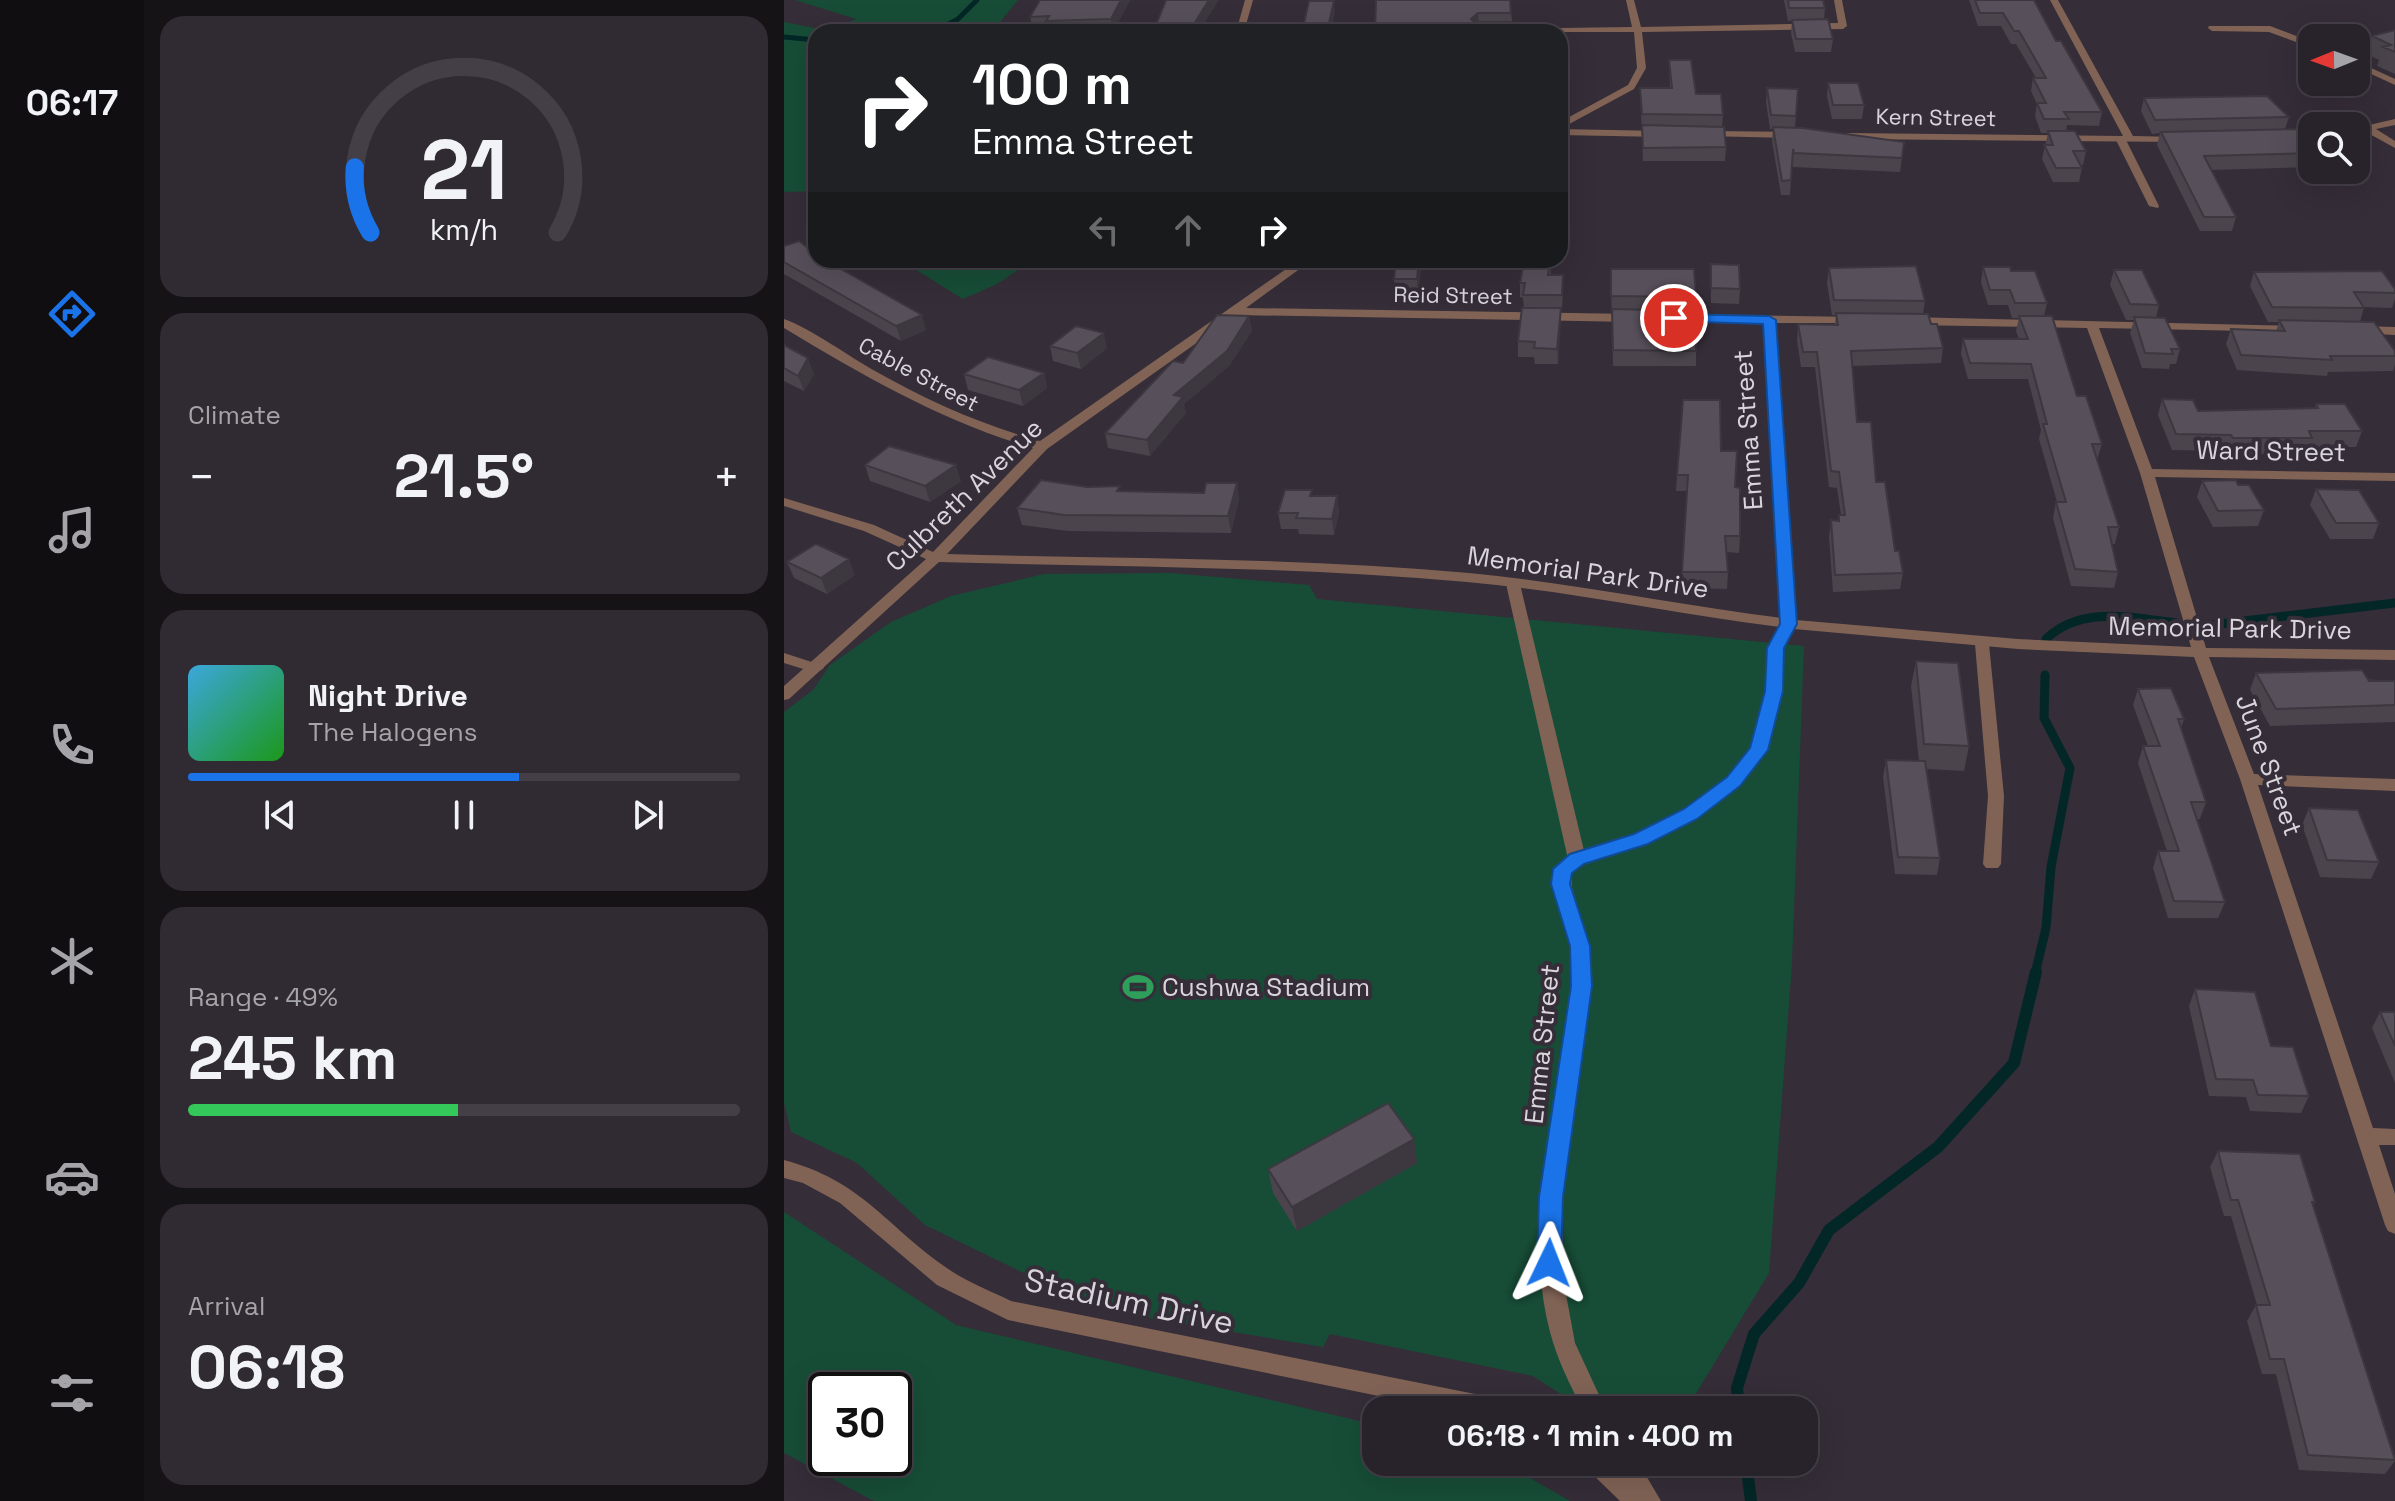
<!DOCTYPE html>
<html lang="en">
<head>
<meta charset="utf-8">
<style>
  body { margin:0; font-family:"Space Grotesk",sans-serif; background:#302a32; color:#f1f3f6; height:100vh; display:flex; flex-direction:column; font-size:30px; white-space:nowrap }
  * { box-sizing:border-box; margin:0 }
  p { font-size:26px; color:#a5a4a8 }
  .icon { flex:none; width:44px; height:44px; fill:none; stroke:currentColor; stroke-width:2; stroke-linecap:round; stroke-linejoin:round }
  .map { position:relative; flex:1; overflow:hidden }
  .drawer { display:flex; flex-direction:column; gap:16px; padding:16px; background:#161317; width:640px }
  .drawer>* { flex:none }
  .hud { position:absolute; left:24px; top:24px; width:760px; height:244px; border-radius:24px; box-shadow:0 8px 32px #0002,0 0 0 2px #443f47; background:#202124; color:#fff; overflow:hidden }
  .needle { width:52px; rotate:269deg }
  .fabs { position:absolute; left:1514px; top:24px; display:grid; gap:16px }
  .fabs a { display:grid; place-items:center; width:72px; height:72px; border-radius:16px; background:#28222a; box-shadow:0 8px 32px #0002,0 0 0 2px #443f47; font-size:40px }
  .speed { position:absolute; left:24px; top:1372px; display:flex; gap:16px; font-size:40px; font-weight:700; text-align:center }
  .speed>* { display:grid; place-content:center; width:104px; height:104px; border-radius:50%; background:#28222a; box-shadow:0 8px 32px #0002,0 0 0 2px #443f47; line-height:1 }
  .speed .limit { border:4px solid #111; border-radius:12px; background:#fff; color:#111 }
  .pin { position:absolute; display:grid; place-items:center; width:68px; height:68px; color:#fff; margin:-34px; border:4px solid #fff; border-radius:50%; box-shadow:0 2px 8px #0007 }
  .me { position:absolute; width:88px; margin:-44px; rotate:2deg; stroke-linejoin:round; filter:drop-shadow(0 0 6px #0008) }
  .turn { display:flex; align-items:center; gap:28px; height:168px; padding:0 32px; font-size:36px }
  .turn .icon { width:104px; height:104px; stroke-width:2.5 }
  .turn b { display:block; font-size:56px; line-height:68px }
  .lanes { display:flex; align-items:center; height:76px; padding:0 32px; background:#0003; justify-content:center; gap:40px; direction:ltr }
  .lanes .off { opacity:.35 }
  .big { font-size:60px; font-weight:700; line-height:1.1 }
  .drawer .widget { flex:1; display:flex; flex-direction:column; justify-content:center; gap:12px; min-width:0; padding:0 28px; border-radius:24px; background:#302a32 }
  .drawer .dial { align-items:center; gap:0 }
  .dial svg { height:208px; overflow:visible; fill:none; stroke:#443f47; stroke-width:7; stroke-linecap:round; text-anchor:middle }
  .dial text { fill:#f1f3f6; stroke:none }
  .song { display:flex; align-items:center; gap:24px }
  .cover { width:96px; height:96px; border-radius:12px; background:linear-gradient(135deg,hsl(200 70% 55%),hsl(120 70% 35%)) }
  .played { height:8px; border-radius:4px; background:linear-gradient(90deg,#1a73e8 60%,#443f47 60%) }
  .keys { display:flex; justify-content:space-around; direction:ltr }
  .heat { display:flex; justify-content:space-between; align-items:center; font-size:44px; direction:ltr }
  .charge { height:12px; border-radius:6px; background:linear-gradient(90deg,#34c759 49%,#443f47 0) }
  .trip { position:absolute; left:578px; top:1396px; width:456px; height:80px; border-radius:24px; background:#28222a; box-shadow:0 8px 32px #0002,0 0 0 2px #443f47; font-weight:700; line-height:80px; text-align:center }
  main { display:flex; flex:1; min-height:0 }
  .tab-bar { display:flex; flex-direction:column; width:144px; justify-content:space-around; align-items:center; background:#100e11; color:#a5a4a8 }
  .tab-bar .icon { width:56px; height:56px }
  .tab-bar .active { color:#1a73e8 }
  .tab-bar b { font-size:36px; color:#f1f3f6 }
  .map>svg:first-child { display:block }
</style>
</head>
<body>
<main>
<nav class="tab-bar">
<b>06:17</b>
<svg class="icon active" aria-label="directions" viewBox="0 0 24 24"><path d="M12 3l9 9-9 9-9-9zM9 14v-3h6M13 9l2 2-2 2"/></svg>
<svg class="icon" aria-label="music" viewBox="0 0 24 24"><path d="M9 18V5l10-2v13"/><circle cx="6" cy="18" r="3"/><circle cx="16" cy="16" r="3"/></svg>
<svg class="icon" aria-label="phone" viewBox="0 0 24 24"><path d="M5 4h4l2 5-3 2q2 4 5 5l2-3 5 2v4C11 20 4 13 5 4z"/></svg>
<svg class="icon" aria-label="climate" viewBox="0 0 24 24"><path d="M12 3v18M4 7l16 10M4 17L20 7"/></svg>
<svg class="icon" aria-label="car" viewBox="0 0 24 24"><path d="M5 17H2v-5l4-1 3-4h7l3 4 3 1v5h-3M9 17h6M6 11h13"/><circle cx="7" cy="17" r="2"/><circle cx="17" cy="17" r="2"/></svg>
<svg class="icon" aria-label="filters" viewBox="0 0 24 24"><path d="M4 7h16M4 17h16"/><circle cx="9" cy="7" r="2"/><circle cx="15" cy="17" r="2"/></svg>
</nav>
<section class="drawer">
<div class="widget dial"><svg viewBox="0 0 100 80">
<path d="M14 69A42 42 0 1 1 86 69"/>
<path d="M14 69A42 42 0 0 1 8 44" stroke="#1a73e8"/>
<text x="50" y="56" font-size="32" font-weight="700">21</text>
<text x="50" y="72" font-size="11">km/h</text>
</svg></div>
<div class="widget"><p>Climate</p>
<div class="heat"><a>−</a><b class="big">21.5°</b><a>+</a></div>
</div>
<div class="widget">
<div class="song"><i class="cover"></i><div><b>Night Drive</b><p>The Halogens</p></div></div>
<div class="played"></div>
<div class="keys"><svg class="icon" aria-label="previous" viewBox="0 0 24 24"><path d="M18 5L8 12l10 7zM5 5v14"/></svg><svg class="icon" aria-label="pause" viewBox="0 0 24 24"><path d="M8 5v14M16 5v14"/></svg><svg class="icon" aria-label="next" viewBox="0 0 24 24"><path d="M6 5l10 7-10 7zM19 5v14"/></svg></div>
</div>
<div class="widget"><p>Range · 49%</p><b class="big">245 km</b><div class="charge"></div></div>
<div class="widget"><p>Arrival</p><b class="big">06:18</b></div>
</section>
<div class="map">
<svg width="1611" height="1501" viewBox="0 0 1611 1501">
  <rect width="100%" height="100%" fill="#352d38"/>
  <!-- green -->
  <path fill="#174d37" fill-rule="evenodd" d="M11,0H234L208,32H32V191L0,192V22L45,31L72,19Z
    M116,260H249L213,284L179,299Z
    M386,573L525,585L533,599L1020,646L1008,963L985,1273L902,1410H801L749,1376L546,1334L539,1347L347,1315L256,1281L141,1225L73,1163L7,1132L0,1103V712L29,690L46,665L107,622L167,596L260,574Z
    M0,1212L172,1325L592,1425V1462H718L786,1501H90L0,1453ZM42,1390H110V1458H42Z"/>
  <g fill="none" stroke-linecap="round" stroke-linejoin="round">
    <!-- stream-far2 -->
    <path stroke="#032727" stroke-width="5" d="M150,32L174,19L193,0
      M0,37L32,40"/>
    <!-- stream-far1 -->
    <path stroke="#032727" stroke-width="9" d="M1427,625L1611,603
      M1262,639C1298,605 1347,618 1392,623
      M1251,974L1262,928L1267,867L1286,768L1260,718L1261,675"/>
    <!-- stream -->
    <path stroke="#032727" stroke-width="12" d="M955,1410L953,1388L970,1334L1015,1283L1045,1230L1154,1147L1230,1063L1252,972
      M962,1462L967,1501"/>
    <!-- service -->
    <path fill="#806355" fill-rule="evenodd" d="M1425,26H1486L1528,42V48L1485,32L1428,31L1424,28Z
      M1572,61L1611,79V85L1572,67Z
      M1337,137L1342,140L1375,206L1374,208L1365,206L1332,140Z
      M729,580L736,584L802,859L799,863H787L784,859L722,584Z
      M1198,639L1205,644L1220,796L1217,864L1214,868H1202L1199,864L1204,796L1191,644Z
      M0,653L37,665L40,668L32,673L0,663Z"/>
    <!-- minor -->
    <path fill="#806355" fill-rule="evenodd" d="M461,0H469L460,32H452Z
      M842,0H850L857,27L1054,23L1050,0H1058L1063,26L1059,29L858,32L862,68L850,89L776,129V122L844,85L853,68L850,32H691L695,29L848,27Z
      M1266,0H1274L1349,136L1394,137L1399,140L1397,142L1062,139L1057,136L1062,133L1339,136Z
      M1611,119V125L1592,129L1611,141V148L1582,132L1572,134V128Z
      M776,129L878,131L883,134L878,137L776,135Z
      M922,131L1010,132L1015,135L1010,138L919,136L917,134Z
      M1528,133V139L1501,141L1496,138L1501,135Z
      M515,260H528L462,308L849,314L855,318L849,322L452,315L263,449L163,554C337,559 511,557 685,573C789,583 893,605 997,618L979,323L892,322L886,318L892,314L1073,317L1077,319V323H991L1012,620L1234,639L1407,647L1356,473L1303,328L1124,325L1118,321L1124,317L1517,326L1519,328L1513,332L1315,328L1368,469L1611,473V481L1371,477L1422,648L1611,650V660L1425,657L1470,774L1611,779V791L1474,785L1589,1128L1611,1129V1145H1595L1611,1194V1234L1604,1231L1601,1225L1456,779L1410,657L1234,649L1010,629L999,648L998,691L983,750L955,785L913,818L863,843L799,863L787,872L788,887L804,942L807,979L779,1195V1278L791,1343L822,1410H799C786,1385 773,1359 766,1332C735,1215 783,1098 788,982C789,960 787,937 780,916C775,899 768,887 770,869L787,855L851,835L901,810L943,777L967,748L982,691L985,648L996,627C891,614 788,591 683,582C507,566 331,567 155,562L5,699L0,700V686L142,559L80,531L0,506V498L90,525L149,552L249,448C159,422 80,376 0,328V319C28,329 64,356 91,371C144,401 198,425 256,441Z
      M1576,326L1611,327V335L1572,333V327Z
      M0,1160C78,1181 99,1223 160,1266C180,1281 205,1290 227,1301L716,1399L724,1402L727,1410H663L224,1320L153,1285L56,1203L19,1183L0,1178Z
      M800,1462H854L877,1501H836L804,1470Z"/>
  </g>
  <!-- wall -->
  <path fill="#4b444d" d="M256,0H346L329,32H264V29H249L246,17Z
    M592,0L727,13L730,32Z
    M1000,0H1039L1041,8L1040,20L1049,39L1047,52H1011L1007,33L1008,21H1004Z
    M1185,0H1250L1272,41L1318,112L1315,126L1283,125L1282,131L1302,151L1299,165H1296L1298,168L1295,182H1269L1258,159L1264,133H1257L1251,116L1253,104L1247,91L1249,78H1252L1232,44H1227L1217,26H1194Z
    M1611,30V74L1593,66L1595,60L1582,54L1588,36Z
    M885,60L912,94L939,115L938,126L942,147L941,161H859L856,88H886Z
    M1044,83L1080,105L1078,119H1048L1043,96Z
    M983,88L1014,89L1011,128L1120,142L1116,172L1009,167L1008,164L1006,195H997L988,141L989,129H986L982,102Z
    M1360,98L1505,117L1501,129L1528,144V167L1427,170L1452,217L1448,231H1416L1373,145L1376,133L1368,134L1357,111Z
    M0,246L32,254L142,330L117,341L0,274Z
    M638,260L634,294H612L610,279Z
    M766,261L767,275L779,290L778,310H777L774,364H751L750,357H734V341L740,308L739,298L736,297V283Z
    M927,264L956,289L955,304L927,303Z
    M1199,267L1227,271L1263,303L1260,316L1293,396L1318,444L1313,460L1335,527L1331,544H1328L1334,572L1330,588L1287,586L1269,518L1272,502H1273L1255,439L1257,430L1244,379H1184L1177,354L1179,339H1235L1232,331L1235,318H1228L1224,305H1204L1197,282Z
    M1045,268L1141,301L1139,314L1147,324L1159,348L1157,363L1068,366L1073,422L1092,482L1111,551L1119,573L1116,589L1049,592L1045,537L1047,520L1054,521L1055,515H1057L1053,488L1045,487L1031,367H1017L1013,340L1014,324H1051L1052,315H1048L1043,283Z
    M1330,270L1375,305L1372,318L1396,349L1392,364H1386L1385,369L1358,368L1346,333L1350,320H1342L1326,285Z
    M1470,272L1611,289V299L1608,308L1580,307L1576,322L1611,351V365L1609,371L1544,372L1543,376L1453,370L1442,344L1447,329L1492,331L1495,322H1484L1466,286Z
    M827,284L912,297V366H829Z
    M465,316L468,331L445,366L400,404L402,413L366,456L324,448L321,433L399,363Z
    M0,345L30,374L20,391L0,381Z
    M266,346L323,348L297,369L269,361Z
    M260,373L263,388L239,406L184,390L180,374Z
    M1378,399L1414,411L1531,408L1532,404L1578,431L1572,447H1526L1523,454H1444L1442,451L1388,450L1374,415Z
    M937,451L951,487L956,536L955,553L942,552L944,572L943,589L897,588L903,491H892L893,475Z
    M81,465L177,481L146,502L86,481Z
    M1418,481L1454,485L1480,510L1474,526L1429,527L1413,497Z
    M453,483L455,499L447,533L284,531L238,525L233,508L303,487L337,491L420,493Z
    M1532,489L1595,523L1589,539H1546L1526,505Z
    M529,496H553L555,513L550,535L515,534L514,529H497L494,513Z
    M3,562L71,575L43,594L10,578Z
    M1132,661L1185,746L1180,771L1143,769L1156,858L1153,875L1111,874L1099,777L1102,760L1135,761L1127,686Z
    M1472,673L1611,681V722L1486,726L1466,690Z
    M1354,689L1400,719L1397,728L1422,802L1416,819H1412L1441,902L1434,918H1384L1369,868L1374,851H1383L1354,763L1359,746H1364L1349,705Z
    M1525,808L1595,862L1587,879L1536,877L1518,825Z
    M1411,989L1487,1046L1525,1096L1517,1113L1466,1111L1462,1097L1425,1096L1405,1006Z
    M1596,1012H1611V1083L1588,1028Z
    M1434,1151L1531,1202L1529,1206L1611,1457V1461L1601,1474L1515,1470L1492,1374H1478L1463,1321L1472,1305H1473L1447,1216H1440L1426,1167Z
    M633,1163L513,1231L489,1193L484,1169Z"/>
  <!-- shaded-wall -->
  <path fill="#3d373f" d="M337,0H346L329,32L327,19Z
    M425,0H435L415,32H405Z
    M550,1L551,14L547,32H543Z
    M694,13L695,26L687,19Z
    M635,260H638L634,294L633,279Z
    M777,308V324L774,364L773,349Z
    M138,315L142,330L117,341L112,326Z
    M465,316L468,331L445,366L400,404L402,413L366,456L363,440L390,395Z
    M320,333L323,348L297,369L293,353Z
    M24,358L30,374L20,391L14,376Z
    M260,373L263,388L239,406L235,390Z
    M172,465L177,481L146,502L141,486Z
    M453,483L455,499L447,533L444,516Z
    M553,496L555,513L550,535L548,519Z
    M65,559L71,575L43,594L37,578Z
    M630,1139L633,1163L513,1231L508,1207Z"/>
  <!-- building -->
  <path fill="#574f5a" stroke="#3d373f" stroke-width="2" d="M256,0H337L327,19L262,21L265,16L246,17Z
    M382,0H425L405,32H369Z
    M592,0H726L727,13H694L687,19L690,22H728L730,32H591Z
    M1004,0H1039L1041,8H1005Z
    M1191,0H1250L1272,41H1277L1318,112H1280L1285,119H1260L1253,103H1262L1249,78H1262L1235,31H1230L1219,13H1196Z
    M525,1H550L543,32H518Z
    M1044,19L1049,39H1012L1008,20Z
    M1611,30V52L1599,47L1607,45L1588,36Z
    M885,60H907L912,94H937L939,115L858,114L856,88H888Z
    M1044,83H1074L1080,105H1049Z
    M983,88L1014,89L1012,116L987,115Z
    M1483,96L1505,117L1371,120L1360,98Z
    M858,125L940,127L942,147L859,148Z
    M989,127L1019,128L1120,142L1118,158L1010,153L1009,149L1007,180L998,181Z
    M1515,129L1528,144V153L1420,156L1452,217H1420L1377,132Z
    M1264,131H1291L1302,151H1289L1298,168H1272L1260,145H1269Z
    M15,241L32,254V260H41L138,315L112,326L0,262V246Z
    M612,260H635L633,279H610Z
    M740,260L766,261L764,275H779L778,295H739L741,283H736Z
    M927,264L955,265L956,289L927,288Z
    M1132,266L1141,301L1050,300L1045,268Z
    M1199,267H1226L1227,271H1251L1263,303H1231L1226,290H1206Z
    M827,269H910L912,297L827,296Z
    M1330,270H1358L1375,305L1346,304Z
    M1598,271L1611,289V293L1570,292L1580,308L1488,307L1470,272Z
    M738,308H777L773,349L750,348L751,342L734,341Z
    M828,309L912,311V351L829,350Z
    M1052,313L1144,314L1147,324H1153L1159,348L1067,351L1073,422H1087L1092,482H1101L1111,551H1115L1119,573L1051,575L1047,520L1055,521V515H1061L1055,472L1047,471L1033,352H1019L1014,324L1054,325Z
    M433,315L465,316L443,351L390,395L399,397L363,440L321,433L389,361L399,363Z
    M1235,316H1268L1293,396H1302L1318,444H1308L1335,527H1324L1334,572L1291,569L1272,502H1282L1259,424H1263L1247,364L1186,363L1179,339H1244Z
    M1350,317L1381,318L1396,349H1387L1389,354L1361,353Z
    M1495,320L1590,322L1611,351V356H1546L1548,360L1457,355L1447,329L1501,331Z
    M292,326L320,333L293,353L266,346Z
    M0,345L24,358L14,376L0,368Z
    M204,357L260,373L235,390L180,374Z
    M1378,399L1409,400L1414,411L1534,408L1532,404H1561L1578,431H1525L1528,438H1449L1447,435L1392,434Z
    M899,400H936L937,451H953L951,487L956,488V536H941L944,572H898L904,475H893Z
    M105,446L172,465L141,486L81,465Z
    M257,480L303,487L336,486L333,491L420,493L422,483H453L444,516L280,515L233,508Z
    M1452,480L1454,485H1465L1480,510L1434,511L1418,481Z
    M1532,489L1575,490L1595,523H1552Z
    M501,490H528L526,496H553L548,519L512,518L514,513H494Z
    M32,544L65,559L37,578L3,562Z
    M1132,661L1174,663L1185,746L1140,744Z
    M1578,670L1585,681H1611V705L1492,709L1472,673Z
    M1387,688L1400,719H1394L1422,802H1407L1441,902L1390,901L1374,851H1395L1359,746H1376L1354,689Z
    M1102,760L1141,761L1156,858L1114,857Z
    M1525,808L1574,810L1595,862L1543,860Z
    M1411,989L1471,992L1487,1046L1509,1047L1525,1096L1474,1095L1469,1080L1432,1079Z
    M1596,1012H1611V1046Z
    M604,1103L630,1139L508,1207L484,1169Z
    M1434,1151L1516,1154L1531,1202H1528L1611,1460L1524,1455L1500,1359H1486L1472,1305H1486L1454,1200H1447Z"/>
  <!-- route -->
  <path fill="#1a73e8" stroke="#114b97" stroke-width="2" d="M890,314L985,316L992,320L1013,624L1000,648L999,691L984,750L956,786L913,819L864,844L800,864L788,873L786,884L806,946L808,986L779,1197L777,1263L774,1270L765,1274L757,1270L753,1263L755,1197L787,986L786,946L767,884L769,869L786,854L850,834L900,809L943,777L966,748L981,691L983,648L996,624L979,324L886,321V315Z"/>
  <!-- icons -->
  <defs>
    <g id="stadium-bare" transform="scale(2.4)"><path d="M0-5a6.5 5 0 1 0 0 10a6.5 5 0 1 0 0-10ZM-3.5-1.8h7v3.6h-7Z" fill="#2e9e5b" stroke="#352d38" stroke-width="2.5" paint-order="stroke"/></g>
  </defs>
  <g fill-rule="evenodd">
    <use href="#stadium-bare" x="354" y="987"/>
  </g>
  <g text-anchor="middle" stroke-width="8" stroke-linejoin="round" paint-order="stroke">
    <!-- far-street labels -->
    <g font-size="22" fill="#dad5dc" stroke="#352d38">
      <text transform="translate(1152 117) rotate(1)" y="8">Kern Street</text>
      <text transform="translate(669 295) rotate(1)" y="8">Reid Street</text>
      <text transform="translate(135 374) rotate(28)" y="8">Cable Street</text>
    </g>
    <!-- street labels -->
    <g font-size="26" fill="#dad5dc" stroke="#352d38">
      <text transform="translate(964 430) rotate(-94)" y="9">Emma Street</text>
      <text transform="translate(1487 451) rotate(1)" y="9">Ward Street</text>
      <text transform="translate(180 495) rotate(-44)" y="9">Culbreth Avenue</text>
      <text transform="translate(804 572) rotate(8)" y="9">Memorial Park Drive</text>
      <text transform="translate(1446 628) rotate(1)" y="9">Memorial Park Drive</text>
      <text transform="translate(1485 765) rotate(70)" y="9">June Street</text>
      <text transform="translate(758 1044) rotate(-84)" y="9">Emma Street</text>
    </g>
    <!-- poi labels -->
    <g font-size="26" fill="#dad5dc" stroke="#352d38" text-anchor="start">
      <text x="378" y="996">Cushwa Stadium</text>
    </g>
    <!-- near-street labels -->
    <g font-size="32" fill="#dad5dc" stroke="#352d38">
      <text transform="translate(345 1301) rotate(12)" y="11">Stadium Drive</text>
    </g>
  </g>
</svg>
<div class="fabs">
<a><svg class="needle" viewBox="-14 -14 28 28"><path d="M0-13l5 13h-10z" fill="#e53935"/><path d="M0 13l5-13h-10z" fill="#a5a4a8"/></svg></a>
<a><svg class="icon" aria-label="search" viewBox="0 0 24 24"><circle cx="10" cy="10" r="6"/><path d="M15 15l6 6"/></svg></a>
</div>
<div class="speed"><div class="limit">30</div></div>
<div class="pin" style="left:890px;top:318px;background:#d93025"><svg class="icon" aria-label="arrive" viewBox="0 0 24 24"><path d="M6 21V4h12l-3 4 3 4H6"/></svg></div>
<svg class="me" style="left:765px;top:1263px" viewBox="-20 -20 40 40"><path d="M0-17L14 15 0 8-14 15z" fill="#1a73e8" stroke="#fff" stroke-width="4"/></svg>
<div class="trip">06:18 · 1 min · 400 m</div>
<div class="hud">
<div class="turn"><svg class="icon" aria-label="right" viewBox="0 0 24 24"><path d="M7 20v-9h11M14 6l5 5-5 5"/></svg><div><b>100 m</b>Emma Street</div></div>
<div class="lanes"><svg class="icon off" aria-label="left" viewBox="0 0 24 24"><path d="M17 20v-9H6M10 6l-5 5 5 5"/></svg><svg class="icon off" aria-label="ahead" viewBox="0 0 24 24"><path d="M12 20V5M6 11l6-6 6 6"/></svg><svg class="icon" aria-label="right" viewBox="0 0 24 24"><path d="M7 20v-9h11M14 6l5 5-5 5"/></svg></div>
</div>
</div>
</main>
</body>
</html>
